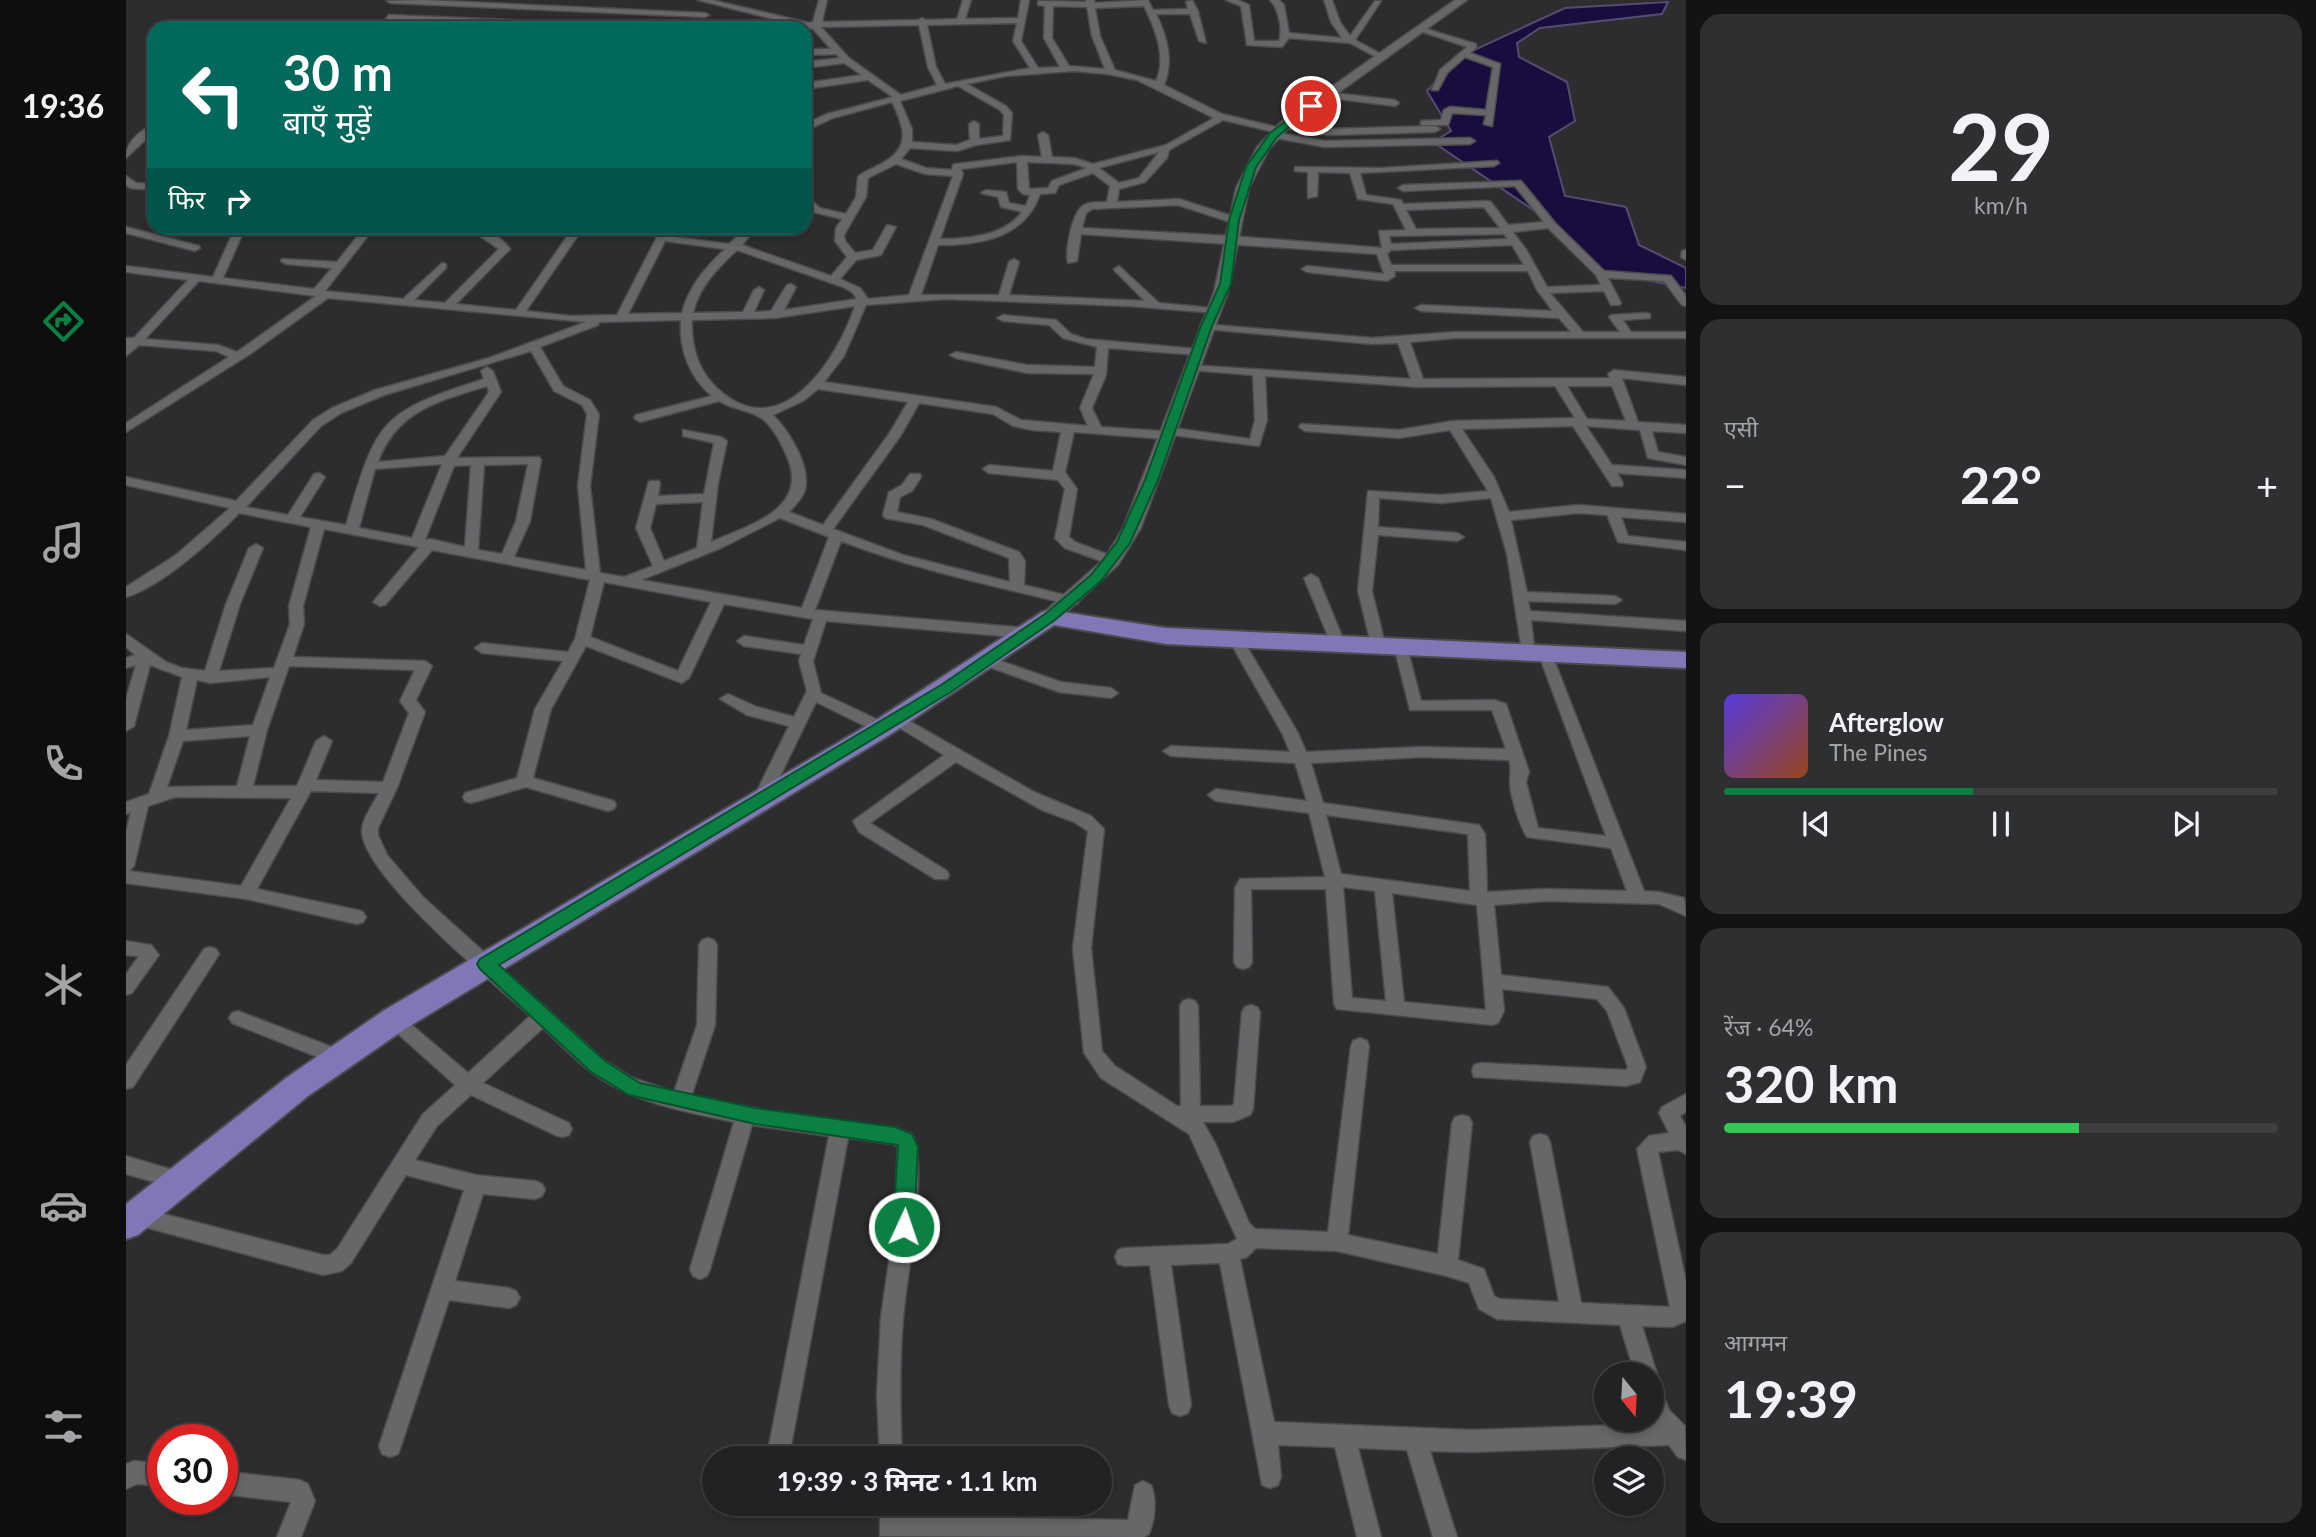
<!DOCTYPE html>
<html lang="hi">
<head>
<meta charset="utf-8">
<style>
  body { margin:0; font-family:Lato,"Noto Sans Devanagari",sans-serif; background:#2e2f31; color:#f1f3f6; height:100vh; display:flex; flex-direction:column; font-size:26px; white-space:nowrap }
  * { box-sizing:border-box; margin:0 }
  p { font-size:23px; color:#a2a4a6 }
  .icon { flex:none; width:38px; height:38px; fill:none; stroke:currentColor; stroke-width:2; stroke-linecap:round; stroke-linejoin:round }
  .map { position:relative; flex:1; overflow:hidden }
  .side { display:flex; flex-direction:column; gap:14px; padding:14px; background:#131314; width:630px }
  .side>* { flex:none }
  .hud { position:absolute; left:21px; top:21px; width:665px; height:214px; border-radius:21px; box-shadow:0 4px 10px #0003,0 0 0 2px #3f3f41; background:#00695c; color:#fff; overflow:hidden }
  .needle { width:46px; rotate:162deg }
  .fabs { position:absolute; left:1468px; top:1362px; display:grid; gap:14px }
  .fabs a { display:grid; place-items:center; width:70px; height:70px; border-radius:50%; background:#222224; box-shadow:0 4px 10px #0003,0 0 0 2px #3f3f41; font-size:35px }
  .speed { position:absolute; left:21px; top:1424px; display:flex; gap:14px; font-size:35px; font-weight:700; text-align:center }
  .speed>* { display:grid; place-content:center; width:91px; height:91px; border-radius:50%; background:#222224; box-shadow:0 4px 10px #0003,0 0 0 2px #3f3f41; line-height:1 }
  .speed .limit { border:10px solid #d22; background:#fff; color:#111 }
  .pin { position:absolute; display:grid; place-items:center; width:60px; height:60px; color:#fff; margin:-30px; border:4px solid #fff; border-radius:50%; box-shadow:0 2px 7px #0007 }
  .me { position:absolute; width:77px; margin:-38px; rotate:3deg; stroke-linejoin:round; filter:drop-shadow(0 0 5px #0008) }
  .turn { display:flex; align-items:center; gap:24px; height:147px; padding:0 21px; font-size:32px }
  .turn .icon { width:91px; height:91px; stroke-width:2.5 }
  .turn b { display:block; font-size:49px; line-height:60px }
  .then { display:flex; align-items:center; height:66px; padding:0 21px; background:#0003; gap:14px; font-size:26px }
  .big { font-size:52px; font-weight:700; line-height:1.1 }
  .side .card { flex:1; display:flex; flex-direction:column; justify-content:center; gap:10px; min-width:0; padding:0 24px; border-radius:21px; background:#2e2f31 }
  .side .dial { align-items:center; gap:0 }
  .dial b { font-size:91px; line-height:1 }
  .song { display:flex; align-items:center; gap:21px }
  .cover { width:84px; height:84px; border-radius:10px; background:linear-gradient(135deg,hsl(250 70% 55%),hsl(20 70% 35%)) }
  .played { height:7px; border-radius:4px; background:linear-gradient(90deg,#0b8043 45%,#3f3f41 45%) }
  .keys { display:flex; justify-content:space-around; direction:ltr }
  .heat { display:flex; justify-content:space-between; align-items:center; font-size:38px; direction:ltr }
  .charge { height:10px; border-radius:5px; background:linear-gradient(90deg,#34c759 64%,#3f3f41 0) }
  .trip { position:absolute; left:576px; top:1446px; width:410px; height:70px; border-radius:35px; background:#222224; box-shadow:0 4px 10px #0003,0 0 0 2px #3f3f41; font-weight:700; line-height:70px; text-align:center }
  main { display:flex; flex:1; min-height:0 }
  .dock { display:flex; flex-direction:column; width:126px; justify-content:space-around; align-items:center; background:#0e0e0e; color:#a2a4a6 }
  .dock .icon { width:49px; height:49px }
  .dock .on { color:#0b8043 }
  .dock b { font-size:32px; color:#f1f3f6 }
  .map>svg:first-child { display:block }
</style>
</head>
<body>
<main>
<nav class="dock">
<b>19:36</b>
<svg class="icon on" aria-label="directions" viewBox="0 0 24 24"><path d="M12 3l9 9-9 9-9-9zM9 14v-3h6M13 9l2 2-2 2"/></svg>
<svg class="icon" aria-label="music" viewBox="0 0 24 24"><path d="M9 18V5l10-2v13"/><circle cx="6" cy="18" r="3"/><circle cx="16" cy="16" r="3"/></svg>
<svg class="icon" aria-label="phone" viewBox="0 0 24 24"><path d="M5 4h4l2 5-3 2q2 4 5 5l2-3 5 2v4C11 20 4 13 5 4z"/></svg>
<svg class="icon" aria-label="climate" viewBox="0 0 24 24"><path d="M12 3v18M4 7l16 10M4 17L20 7"/></svg>
<svg class="icon" aria-label="car" viewBox="0 0 24 24"><path d="M5 17H2v-5l4-1 3-4h7l3 4 3 1v5h-3M9 17h6M6 11h13"/><circle cx="7" cy="17" r="2"/><circle cx="17" cy="17" r="2"/></svg>
<svg class="icon" aria-label="filters" viewBox="0 0 24 24"><path d="M4 7h16M4 17h16"/><circle cx="9" cy="7" r="2"/><circle cx="15" cy="17" r="2"/></svg>
</nav>
<div class="map">
<svg width="1560" height="1537" viewBox="0 0 1560 1537">
  <rect width="100%" height="100%" fill="#2d2d30"/>
  <!-- water -->
  <path fill="#190c3e" stroke="#564c70" stroke-width="2" d="M1542,2L1536,14L1414,28L1391,43L1393,57L1441,82L1449,121L1423,137L1439,196L1500,207L1513,245L1560,268V288L1470,270L1422,220L1307,142L1325,131L1301,91L1333,57L1439,8Z"/>
  <g fill="none" stroke-linecap="round" stroke-linejoin="round">
    <!-- minor casing -->
    <g stroke="#4b4b4d" stroke-width="3">
      <path id="minor" d="M296,0L579,13L583,15L579,17L265,3L261,1Z
        M572,0H586L683,23L687,22L693,0H701L696,22L792,20L796,18L800,20L831,19L837,0H845L839,19L892,18L895,0H903L895,41L912,68L934,67L918,38L919,6L912,5V1L960,2V0H968L969,3L1022,0L1027,10L1062,9L1060,2L1066,0L1072,11L1080,43L1073,41L1064,14H1030C1041,37 1048,61 1038,85L1096,114L1154,128L1155,124L1158,123L1202,129L1309,126L1314,129L1309,132L1202,135L1157,128L1156,132L1153,133L1097,120L1043,150L1041,158L1019,182L993,189L991,202L1053,199L1112,218V222H1104L1052,205L966,209L960,213L956,228L1105,236L1256,248L1253,231L1280,230L1267,204L1232,199L1224,173L1192,172L1191,196L1182,198V172L1169,171V167L1255,168L1371,161L1373,163L1368,166L1234,173L1240,195L1275,200L1277,204L1361,201L1365,202L1382,225L1418,222L1389,186L1277,191L1272,188L1277,185L1395,181L1429,223L1478,271L1545,276L1560,296V306L1556,305L1538,281L1482,278L1495,303L1493,305H1485L1478,291L1424,293L1457,332H1494L1483,317L1485,315L1520,313L1524,314V318L1497,320L1505,332H1560V338H1330L1284,342L1297,379L1484,378L1482,374L1488,370L1560,377V385L1496,378L1512,422L1560,425V433L1526,431L1532,452L1560,457V465L1522,458L1514,430L1460,426L1486,465L1560,470V478L1491,473L1497,483L1496,486H1486L1447,426L1336,429L1368,477L1383,512L1452,505L1560,514V522L1495,517L1502,536L1560,542V550L1492,542L1481,515L1452,513L1385,520L1401,592L1489,596L1496,600L1489,604L1402,601L1404,611L1560,621V631L1405,620L1409,655L1407,658H1397L1381,554L1365,498L1315,503L1253,498L1252,527L1331,533L1338,537L1331,541L1252,535L1246,591L1260,648L1253,653L1246,648L1232,591L1242,491L1315,495L1362,491L1324,430L1273,438L1179,431L1173,427L1175,424L1273,430L1327,421L1449,418L1429,386L1292,387L1139,376L1141,420L1133,446L1046,435L1040,439L948,432L939,472L951,489L943,537L949,542L991,558L993,561L991,564L986,565L939,548L929,538L939,489L932,480L863,473L857,469L863,465L927,471L935,432L906,430L887,426L867,414L793,403L775,435L707,529L777,555L884,582L883,558L797,525L759,518L757,515L763,492L776,485L784,474H794L795,477L786,491L774,497L771,512L805,519L893,552L899,561L898,585L951,598L953,601L951,604L946,605C869,586 790,570 715,541L689,610L901,628L908,633L901,638L700,621L687,661L695,693L761,724L764,728L761,732H751L690,702L643,799L635,805L627,799L663,726L621,715L594,699L602,694L631,707L668,717L681,691L673,661L675,654L618,646L611,641L618,636L678,645L687,619L598,604L563,678L556,683L460,646L425,709L407,778L488,801L490,805L488,809L482,811L400,787L345,803L339,801L337,797L339,793L391,778L409,709L437,661L356,653L349,648L356,643L442,652L449,639L464,580L306,550L259,605L254,606L247,602L293,547L198,529L177,606L178,624L167,657L299,661L306,666L290,700L299,712L271,788L252,828V835L261,855L297,897L479,1061L507,1078L548,1092L571,1025L573,945L576,940L582,938L588,940L591,945L589,1025L565,1097L656,1113L769,1128L786,1134C803,1169 780,1276 777,1319C773,1366 774,1411 776,1458H754L751,1395L755,1317L768,1227L772,1148L768,1144L722,1138L665,1446L662,1454L654,1457L646,1454L643,1446L703,1136L626,1125L584,1269L581,1276L574,1279L567,1276L564,1269L608,1122C560,1112 505,1102 465,1072C448,1059 432,1042 417,1028L357,1083L443,1123L446,1129L443,1135L436,1137L429,1135L345,1095L311,1126L289,1160L350,1175L409,1181L416,1184L419,1190L416,1196L409,1199L357,1194L329,1281L383,1288L390,1291L394,1298L390,1305L383,1308L323,1300L275,1446L272,1454L264,1457L256,1454L253,1446L338,1190L280,1175L225,1263L216,1271L197,1275L11,1225L4,1222L1,1216L4,1210L11,1207L197,1255H204L211,1249L297,1114L329,1085L262,1025L259,1020L262,1015L268,1013L274,1015L342,1073L404,1016C368,983 239,878 236,832C235,821 247,804 253,793L185,791L131,889L231,910L237,912L240,917L237,922L231,924L120,899L0,883V832L5,812L0,814V802L23,794L43,736L56,677L24,665L8,726L0,731V699L10,665L0,668V658L9,655L0,647V634L40,662L56,668L79,671L100,604L123,548L130,544L137,548L114,604L93,671L148,668L164,624L163,606L185,527L113,513C87,540 35,587 0,597V587L50,555L104,508L0,485V477L110,501L187,420L206,408L249,390L363,358L460,322L202,298L124,354L0,432V423L103,357L90,351L13,345L0,356V338H8L62,280L0,272V266L87,277L109,228H119L97,278L188,289L206,268L160,264L155,261L156,259L211,262L238,228H248L199,291L277,299L316,263L320,264V268L288,300L319,303L373,249L342,228C358,227 375,236 384,249L330,304L390,310L447,228H457L400,311L445,316L491,315L532,235L603,244L620,228H630L616,245L705,276L721,257L709,241L710,228L716,219L687,212L679,204V195L694,208L720,214L730,197L732,177C738,171 744,170 751,166C784,150 781,132 766,102L707,118L679,131V124L701,114L767,97L742,80L679,89V83L736,75L718,63L679,68V62L714,58L710,54L679,55V49H705L687,29ZM927,6L961,7L966,36L979,69L943,66L926,38ZM1018,6C1029,28 1041,57 1030,81L989,70L974,36L969,8ZM891,23L887,41L904,68L819,84L810,67L801,25ZM793,25L802,67L811,85L775,95L723,58L695,27ZM948,71L981,74L1011,80L1088,118L1040,145L967,164L948,158L926,157L922,135L917,132L912,135L916,157L896,156L830,164L827,165L826,170L800,168L775,159L784,148L831,151L850,145L884,140L886,113L880,106L841,84L880,76ZM832,86L874,110L878,115L877,136L853,139V124L848,121L843,124L844,140L830,145L786,142V129L774,101ZM1033,152L1013,178L993,183L973,168ZM891,162L892,189L897,194L904,195L900,206L883,203L880,192L860,190L855,193L872,197L875,207L896,212C878,236 842,239 814,239L837,174L835,169ZM901,162L948,164L961,168L926,181L922,188L903,189ZM770,164L799,174L827,176L783,295L742,299L734,288L714,279L730,260L755,255L770,227L761,225L747,250L729,253L719,241L718,235L740,197L742,178ZM967,173L984,186L981,202C974,203 965,201 958,205C946,211 939,251 942,263L951,261L955,234L1251,254L1258,274L1181,266L1176,269L1181,272L1261,281L1269,276L1268,271H1402L1411,290L1427,311L1295,305L1289,308L1295,311L1433,318L1445,332H1330L1246,338L1076,324L1074,326L1080,329L1246,344L1272,343L1285,379L1061,365L1059,367L1065,370L1127,375L1129,420L1124,439L1041,427L1035,431L975,427L966,408L980,375L982,348L1071,355L1077,352L1071,349L960,339L945,334L930,320L877,315L871,318L877,321L923,325L937,338L971,347L969,367L901,365L830,352L824,355L830,358L901,373L968,374L954,408L962,426L895,420L870,407L698,382L718,356L740,305L820,299L1003,306L1090,313V309L1086,308L1033,303L993,266L988,269L989,271L1019,301L883,295L893,262L888,259L883,262L873,295H795L812,245C854,245 899,238 914,194L929,193L933,185ZM1358,207L1374,228L1290,229L1280,210ZM1422,228L1470,275L1475,285L1421,287L1401,251L1387,232ZM1378,234L1382,239L1265,244L1263,236ZM539,241L599,249C579,268 563,286 556,313L502,314ZM1386,245L1398,265H1265L1261,254L1265,250ZM611,250L717,287L726,292L731,299L658,310L670,287L665,284L661,285L645,311L628,312L638,290L633,287L628,290L617,312L567,313C574,285 591,269 611,250ZM73,281L190,296L111,352L92,345L19,339ZM729,306C710,362 655,446 592,389C572,371 565,346 566,320L649,318ZM555,320C553,349 563,377 586,396L510,415L508,418L514,422L593,401C607,410 626,410 638,420C647,428 654,441 659,452C687,508 626,524 585,542L592,483L601,441L595,437L557,430V436L588,443L578,494L532,496L534,484L533,481H523L510,528L527,566L498,577L474,573L464,486L473,414L464,400L437,386L414,347L472,325L473,322ZM405,351L428,391L456,405L461,414L452,486L460,570L388,557L404,521L415,460L413,457L331,458L375,392L367,371L361,367L355,371L358,379C252,413 251,420 220,525L174,517L199,477L193,473L188,474L162,515L120,507L195,426L215,413L258,395ZM361,386L363,392L319,456L252,462C271,410 313,401 361,386ZM1441,386H1486L1500,421L1461,419ZM692,389L782,402L763,434L697,525L663,512C669,505 676,499 679,490C685,466 663,431 647,415L677,401ZM316,464L286,538L233,528L249,469ZM402,464L390,521L376,554L352,550L358,465ZM345,465L339,547L304,539L299,540L328,466ZM577,502L571,548L538,561L524,528L530,504ZM654,518L703,537L676,608L515,580L595,548ZM478,582L585,602L552,671L464,637ZM163,666L289,670L274,701L283,713L257,782L190,780L206,741L198,736L190,741L171,786H127L141,730ZM144,677L127,725L60,730L71,680L84,683ZM124,736L111,786L41,787L57,741ZM49,797L165,798L115,886L3,871L8,866L22,806Z
        M1100,0H1112L1123,5L1128,41H1153C1157,30 1153,9 1144,0H1153L1158,5L1163,33L1216,38L1205,22L1198,0H1206L1214,22L1224,36L1249,1H1255L1229,40L1259,56L1252,58L1224,43L1163,38L1156,47L1121,45L1115,6Z
        M263,15L525,26L529,28H466L260,19Z
        M1294,27L1350,44V48L1344,53L1374,64L1366,126L1358,124L1360,115L1326,113L1322,125H1295V121L1315,120L1318,110L1324,107L1360,110L1367,67L1339,57L1321,73L1312,90H1306L1314,70L1341,47L1294,31Z
        M1199,92L1269,100L1273,103L1269,106L1196,97V93Z
        M28,124V132L0,158C0,141 14,131 28,124Z
        M1147,132L1199,141L1344,138L1349,141L1344,144L1199,147L1144,137V133Z
        M0,176L10,183L28,184V190L4,188L0,185Z
        M0,227L73,246L74,248L69,251L0,233Z
        M1560,250V260L1555,257L1556,251Z
        M1185,574L1192,578L1220,646L1218,649H1208L1206,646L1178,578Z
        M1110,635L1117,640L1172,733L1180,752L1296,747L1380,749L1366,710H1284L1269,650L1276,645L1281,647L1295,701L1368,700L1380,704L1403,772L1400,782L1412,828L1480,836L1413,655L1415,652H1425L1518,891L1533,892L1558,898L1560,916L1533,904L1420,901L1368,905L1375,975L1482,987L1498,1008L1520,1067L1514,1082L1500,1086L1348,1077L1346,1071L1348,1065L1355,1063L1500,1070L1502,1067L1481,1011L1471,999L1376,989L1378,1011L1372,1023L1366,1025L1211,1009L1208,1004L1200,889H1125L1126,962L1123,967L1117,969L1111,967L1108,962L1109,888L1114,879L1199,877L1183,813L1090,801L1082,795L1090,789L1181,801L1169,763L1045,756L1037,751L1045,746L1164,752L1156,733L1103,640ZM1296,757L1383,760C1386,770 1384,773 1384,782C1384,796 1394,826 1401,837L1485,848L1501,891L1420,889L1361,892L1359,834L1353,825L1197,803L1185,763ZM1200,815L1342,834L1344,891L1215,874ZM1217,887L1249,891L1260,1001L1226,998ZM1266,893L1351,905L1360,1010L1278,1002Z
        M860,656L935,682L985,688L992,693L985,698L933,692L855,664L853,661Z
        M771,714L908,792L965,816L978,829L965,948L976,1051L989,1066L1051,1106H1055L1054,1006L1057,1001L1063,999L1069,1001L1072,1006L1074,1106H1105L1108,1104L1116,1012L1119,1007L1125,1005L1131,1007L1134,1012L1127,1109L1124,1115L1107,1122H1077L1090,1145L1123,1223L1129,1229L1202,1232L1225,1046L1227,1041L1234,1038L1241,1041L1243,1046L1222,1235L1312,1254L1326,1123L1329,1117L1336,1115L1343,1117L1346,1123L1332,1260L1358,1269L1368,1296L1374,1299L1433,1302L1404,1142L1407,1136L1414,1134L1421,1136L1424,1142L1455,1303L1544,1307L1511,1149L1523,1136L1543,1133L1533,1113L1536,1107L1560,1094V1112L1554,1116L1560,1127V1154L1552,1150L1532,1152L1560,1281V1321L1546,1327L1516,1326L1531,1374L1526,1382V1374H1509L1494,1325L1371,1319L1353,1309L1343,1283L1321,1276L1211,1251L1130,1248L1121,1257L1114,1259L1148,1422L1345,1430L1527,1424L1526,1383L1534,1386L1543,1410L1559,1426L1560,1460L1552,1457L1543,1445L1345,1452L1304,1451L1331,1537H1307L1281,1450L1232,1448L1255,1537H1231L1209,1447L1152,1445L1155,1477L1152,1485L1144,1488L1136,1485L1094,1263L1045,1265L1065,1405L1062,1413L1054,1416L1046,1413L1043,1405L1024,1265L999,1266L992,1264L989,1257L992,1250L999,1248L1102,1244L1111,1239L1063,1134L975,1078L958,1053L947,948L962,831L948,822L916,810L830,762L744,823L821,871L823,875L821,879H809L733,832L727,821L818,755L766,723L763,719L766,715Z
        M0,941L25,945L33,955L6,993L0,995V974L13,956L0,955Z
        M84,947L90,949L93,954L90,959L7,1087L0,1089V1065L78,949Z
        M112,1011L219,1052L221,1057L219,1062L212,1065L106,1023L103,1018L106,1013Z
        M0,1156L60,1174L63,1180L60,1186L53,1189L0,1174Z
        M8,1461L37,1464V1486L11,1484L0,1489V1464Z
        M96,1471L174,1480L182,1484L189,1501L175,1537H151L165,1502L96,1494Z
        M1017,1481L1025,1485C1031,1499 1029,1520 1023,1534L1018,1537L754,1536V1503H778V1516L1002,1520L1009,1485Z"/>
    </g>
    <!-- tertiary casing -->
    <g stroke="#4b4b4d" stroke-width="3">
      <path id="tertiary" d="M1329,0H1341L1162,129L1143,149L1123,188L1102,292L1015,528L992,565L931,621H917L915,617L917,613L979,558L997,528L1088,292L1110,188L1131,147L1154,123Z"/>
    </g>
    <!-- primary casing -->
    <g stroke="#4b4b4d" stroke-width="4">
      <path id="primary" d="M924,610L1040,628L1560,652V668L1040,644L928,625L765,734L279,1029L182,1096L12,1235L0,1239V1204L160,1078L257,1011L747,722L916,612Z"/>
    </g>
    <!-- minor -->
    <use href="#minor" fill="#67676a" fill-rule="evenodd"/>
    <!-- tertiary -->
    <use href="#tertiary" fill="#67676a" fill-rule="evenodd"/>
    <!-- primary -->
    <use href="#primary" fill="#8077b7" fill-rule="evenodd"/>
  </g>
  <!-- route -->
  <path fill="#0b8043" stroke="#07532c" stroke-width="2" d="M1182,104L1189,106L1151,137L1130,167L1113,220L1105,284L1086,326L1032,480L1004,543L975,581L929,620L825,692L373,965L479,1061L514,1083L629,1108L769,1127L786,1134L792,1147L788,1227L785,1234L778,1237L770,1234L767,1227L772,1145L629,1124L503,1095L465,1072L354,969L351,964L354,959L815,685L919,614L965,575L991,542L1019,480L1075,326L1094,284L1103,220L1120,167L1144,133Z"/>
</svg>
<div class="fabs">
<a><svg class="needle" viewBox="-14 -14 28 28"><path d="M0-13l5 13h-10z" fill="#e53935"/><path d="M0 13l5-13h-10z" fill="#a2a4a6"/></svg></a>
<a><svg class="icon" aria-label="layers" viewBox="0 0 24 24"><path d="M12 4l9 5-9 5-9-5zM3 14l9 5 9-5"/></svg></a>
</div>
<div class="speed"><div class="limit">30</div></div>
<div class="pin" style="left:1185px;top:106px;background:#d93025"><svg class="icon" aria-label="arrive" viewBox="0 0 24 24"><path d="M6 21V4h12l-3 4 3 4H6"/></svg></div>
<svg class="me" style="left:778px;top:1227px" viewBox="-20 -20 40 40"><circle r="17" fill="#0b8043" stroke="#fff" stroke-width="3"/><path d="M0-11L8 9 0 5-8 9z" fill="#fff"/></svg>
<div class="trip">19:39 · 3 मिनट · 1.1 km</div>
<div class="hud">
<div class="turn"><svg class="icon" aria-label="left" viewBox="0 0 24 24"><path d="M17 20v-9H6M10 6l-5 5 5 5"/></svg><div><b>30 m</b>बाएँ मुड़ें</div></div>
<div class="then">फिर<svg class="icon" aria-label="right" viewBox="0 0 24 24"><path d="M7 20v-9h11M14 6l5 5-5 5"/></svg></div>
</div>
</div>
<section class="side">
<div class="card dial"><b>29</b><p>km/h</p></div>
<div class="card"><p>एसी</p>
<div class="heat"><a>−</a><b class="big">22°</b><a>+</a></div>
</div>
<div class="card">
<div class="song"><i class="cover"></i><div><b>Afterglow</b><p>The Pines</p></div></div>
<div class="played"></div>
<div class="keys"><svg class="icon" aria-label="previous" viewBox="0 0 24 24"><path d="M18 5L8 12l10 7zM5 5v14"/></svg><svg class="icon" aria-label="pause" viewBox="0 0 24 24"><path d="M8 5v14M16 5v14"/></svg><svg class="icon" aria-label="next" viewBox="0 0 24 24"><path d="M6 5l10 7-10 7zM19 5v14"/></svg></div>
</div>
<div class="card"><p>रेंज · 64%</p><b class="big">320 km</b><div class="charge"></div></div>
<div class="card"><p>आगमन</p><b class="big">19:39</b></div>
</section>
</main>
</body>
</html>
